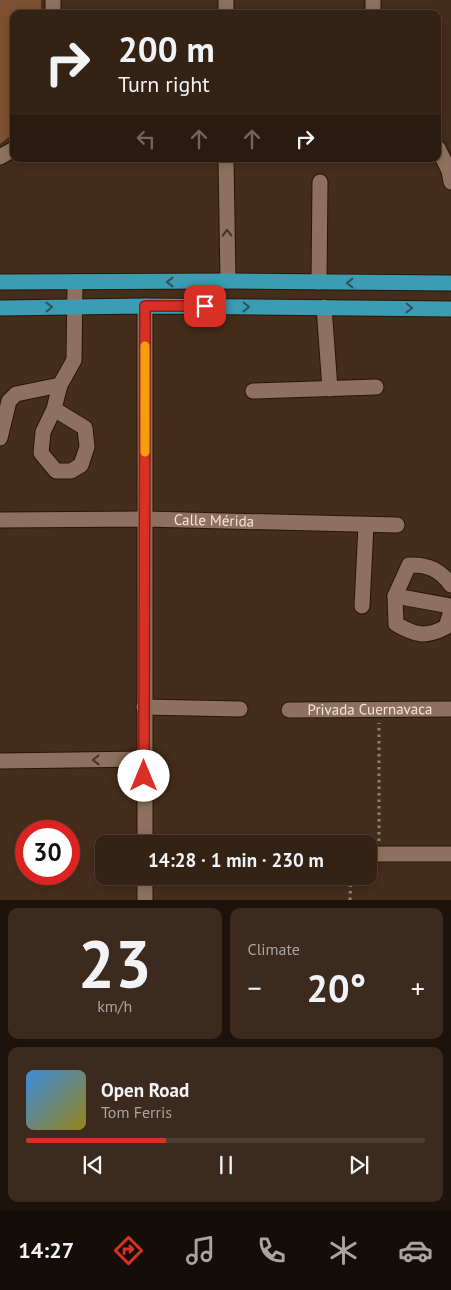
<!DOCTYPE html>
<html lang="en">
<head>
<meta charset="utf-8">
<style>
  body { margin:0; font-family:"PT Sans",sans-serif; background:#3c2a1e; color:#f1f3f6; height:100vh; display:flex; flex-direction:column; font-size:19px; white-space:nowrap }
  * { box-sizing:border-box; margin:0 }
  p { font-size:16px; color:#a9a4a0 }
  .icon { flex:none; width:28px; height:28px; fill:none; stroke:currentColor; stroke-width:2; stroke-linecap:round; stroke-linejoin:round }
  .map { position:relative; height:900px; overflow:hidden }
  .sheet { display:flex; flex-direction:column; gap:8px; padding:8px; background:#1d130c; flex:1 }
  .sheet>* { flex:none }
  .guide { position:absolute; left:10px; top:10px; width:431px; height:152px; border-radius:10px; box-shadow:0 2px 8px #0003,0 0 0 1px #4e3f34; background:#342215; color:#f1f3f6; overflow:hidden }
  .speed { position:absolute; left:15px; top:820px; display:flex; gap:10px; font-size:25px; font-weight:700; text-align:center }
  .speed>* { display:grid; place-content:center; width:65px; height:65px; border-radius:50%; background:#342215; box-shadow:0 2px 8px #0003,0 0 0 1px #4e3f34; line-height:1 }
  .speed .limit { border:8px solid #d22; background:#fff; color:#111 }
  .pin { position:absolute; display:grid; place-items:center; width:42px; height:42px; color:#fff; margin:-21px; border-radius:10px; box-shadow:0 2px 8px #0006 }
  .me { position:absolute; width:55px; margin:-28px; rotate:0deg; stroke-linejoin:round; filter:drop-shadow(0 0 4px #0008) }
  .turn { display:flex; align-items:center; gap:18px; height:105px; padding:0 25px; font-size:22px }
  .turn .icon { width:65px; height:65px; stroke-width:2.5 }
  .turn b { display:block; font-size:35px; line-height:42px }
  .lanes { display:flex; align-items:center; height:48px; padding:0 25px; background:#0003; justify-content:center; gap:25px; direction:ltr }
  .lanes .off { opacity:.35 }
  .big { font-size:38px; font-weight:600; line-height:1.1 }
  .sheet .tile { flex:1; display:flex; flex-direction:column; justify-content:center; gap:8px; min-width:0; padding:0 18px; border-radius:10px; background:#3c2a1e }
  .sheet .dial { align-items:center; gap:0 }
  .dial b { font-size:65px; line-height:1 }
  .song { display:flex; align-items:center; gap:15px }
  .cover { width:60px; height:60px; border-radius:8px; background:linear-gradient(135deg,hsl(210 70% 55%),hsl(50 70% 35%)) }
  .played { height:5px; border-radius:2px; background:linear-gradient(90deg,#d93025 35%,#4e3f34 35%) }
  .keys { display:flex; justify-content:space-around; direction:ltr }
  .heat { display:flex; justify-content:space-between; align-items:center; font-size:28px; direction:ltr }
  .sheet .tiles { flex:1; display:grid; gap:8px; grid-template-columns:1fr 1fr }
  .tile:last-child { grid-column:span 2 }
  .trip { position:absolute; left:95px; top:835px; width:282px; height:50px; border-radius:10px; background:#342215; box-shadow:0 2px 8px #0003,0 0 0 1px #4e3f34; font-weight:600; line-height:50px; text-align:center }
  .dock { display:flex; height:80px; justify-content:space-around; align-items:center; background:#150e08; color:#a9a4a0 }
  .dock .icon { width:35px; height:35px }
  .dock .on { color:#d93025 }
  .dock b { font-size:22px; color:#f1f3f6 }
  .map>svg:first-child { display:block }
</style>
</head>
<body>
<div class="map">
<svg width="451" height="900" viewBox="0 0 451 900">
  <rect width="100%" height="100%" fill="#452d1c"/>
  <!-- green -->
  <path fill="#7c5030" d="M0,0H41V14H14V133L0,144Z"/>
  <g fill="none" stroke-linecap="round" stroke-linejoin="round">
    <!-- minor casing -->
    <g stroke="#2a1505" stroke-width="17">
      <g id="minor">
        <path d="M53,0V14"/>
        <path d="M226,14V0"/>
        <path d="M373,14V0"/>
        <path d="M438,148L449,171L451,182"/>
        <path d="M0,157L14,149"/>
        <path d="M226,159L228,281"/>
        <path d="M319,282L320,182"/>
        <path d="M324,307L330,389"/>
        <path d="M253,391L376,387"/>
        <path d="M54,409L43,432L41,453L56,471H71L81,465L87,447L85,428L54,409L60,385L74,360L75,282"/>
        <path d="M0,438L9,401L16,394L60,385"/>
        <path id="s1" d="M0,520L145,519L397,525"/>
        <path d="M451,585C440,570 428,564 409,565L395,596L396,624C415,635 426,638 446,627L451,611"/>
        <path d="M395,596L451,606"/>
        <path d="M362,606L366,525"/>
        <path d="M144,707L240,709"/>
        <path id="s2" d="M289,710L451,709"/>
        <path d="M0,761L144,759"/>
        <path d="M145,844V306"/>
        <path d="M369,854H451"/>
        <path d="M145,876V900"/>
      </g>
    </g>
    <!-- major casing -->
    <g stroke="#2a1505" stroke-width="17">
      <path id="major" d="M0,282L228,281L451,283
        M0,308L145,306L451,309"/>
    </g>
    <!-- path -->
    <path stroke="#968275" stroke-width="3" stroke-dasharray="2.5 4" stroke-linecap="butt" d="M379,841V723
      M350,900L351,876"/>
    <!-- minor -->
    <use href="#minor" stroke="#8d715e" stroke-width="15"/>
    <!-- major -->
    <use href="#major" stroke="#3b9cb3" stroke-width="15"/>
  </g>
  <!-- one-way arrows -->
  <defs><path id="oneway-chevron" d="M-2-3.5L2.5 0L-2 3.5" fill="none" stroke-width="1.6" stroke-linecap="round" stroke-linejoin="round" transform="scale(1.25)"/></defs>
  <g stroke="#433328">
    <use href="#oneway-chevron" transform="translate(227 233) rotate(-91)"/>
    <use href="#oneway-chevron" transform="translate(96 760) rotate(179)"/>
  </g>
  <g stroke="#2e535a">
    <use href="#oneway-chevron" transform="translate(170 282) rotate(180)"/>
    <use href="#oneway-chevron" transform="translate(350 283) rotate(-180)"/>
    <use href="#oneway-chevron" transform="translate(49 307) rotate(-1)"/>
    <use href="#oneway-chevron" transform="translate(246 307) rotate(1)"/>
    <use href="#oneway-chevron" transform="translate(409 308) rotate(1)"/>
  </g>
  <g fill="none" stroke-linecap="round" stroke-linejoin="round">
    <!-- route casing -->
    <g stroke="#8d1f18" stroke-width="12">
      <path id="route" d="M144,776L145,306H205"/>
    </g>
    <!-- route -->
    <use href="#route" stroke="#d93025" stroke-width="9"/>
    <!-- slow -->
    <path stroke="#f59e0b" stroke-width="9" d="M145,452V346"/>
  </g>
  <g text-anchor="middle" stroke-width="4.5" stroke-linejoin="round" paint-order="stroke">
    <!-- street labels -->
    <g font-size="15" fill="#f3e3d9" stroke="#231811">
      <text dy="5" stroke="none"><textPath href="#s1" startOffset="214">Calle Mérida</textPath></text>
      <text dy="5" stroke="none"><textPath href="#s2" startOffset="81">Privada Cuernavaca</textPath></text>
    </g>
  </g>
</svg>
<div class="speed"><div class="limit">30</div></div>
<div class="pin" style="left:205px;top:306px;background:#d93025"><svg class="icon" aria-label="arrive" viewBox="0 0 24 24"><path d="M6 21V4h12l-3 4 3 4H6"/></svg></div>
<svg class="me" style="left:144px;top:776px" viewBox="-20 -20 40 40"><circle r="19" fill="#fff"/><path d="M0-13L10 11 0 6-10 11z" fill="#d93025"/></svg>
<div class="trip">14:28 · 1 min · 230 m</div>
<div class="guide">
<div class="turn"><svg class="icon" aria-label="right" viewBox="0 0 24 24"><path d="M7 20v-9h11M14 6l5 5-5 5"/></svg><div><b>200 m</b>Turn right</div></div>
<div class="lanes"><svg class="icon off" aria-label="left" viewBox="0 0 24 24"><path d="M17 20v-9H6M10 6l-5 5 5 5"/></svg><svg class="icon off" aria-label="ahead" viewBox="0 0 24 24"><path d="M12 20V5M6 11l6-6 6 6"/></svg><svg class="icon off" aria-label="ahead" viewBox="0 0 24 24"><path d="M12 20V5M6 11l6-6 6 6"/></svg><svg class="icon" aria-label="right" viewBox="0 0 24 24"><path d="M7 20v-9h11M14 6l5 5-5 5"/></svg></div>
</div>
</div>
<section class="sheet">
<div class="tiles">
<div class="tile dial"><b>23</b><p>km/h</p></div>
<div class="tile"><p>Climate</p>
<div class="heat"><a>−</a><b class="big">20°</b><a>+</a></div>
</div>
<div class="tile">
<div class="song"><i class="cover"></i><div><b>Open Road</b><p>Tom Ferris</p></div></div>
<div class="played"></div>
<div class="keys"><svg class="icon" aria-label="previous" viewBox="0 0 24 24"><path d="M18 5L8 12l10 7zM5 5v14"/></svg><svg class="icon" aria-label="pause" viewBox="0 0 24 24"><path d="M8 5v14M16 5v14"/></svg><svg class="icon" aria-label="next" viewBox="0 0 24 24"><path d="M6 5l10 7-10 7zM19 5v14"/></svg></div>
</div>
</div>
</section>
<nav class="dock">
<b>14:27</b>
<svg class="icon on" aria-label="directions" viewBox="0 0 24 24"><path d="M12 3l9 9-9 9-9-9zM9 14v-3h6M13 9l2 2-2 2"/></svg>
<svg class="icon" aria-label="music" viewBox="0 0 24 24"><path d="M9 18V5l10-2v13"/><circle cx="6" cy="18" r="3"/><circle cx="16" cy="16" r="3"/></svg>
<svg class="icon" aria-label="phone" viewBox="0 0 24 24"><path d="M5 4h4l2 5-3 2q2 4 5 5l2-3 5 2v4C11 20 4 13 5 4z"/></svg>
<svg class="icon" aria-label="climate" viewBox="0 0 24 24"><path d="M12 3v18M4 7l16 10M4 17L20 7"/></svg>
<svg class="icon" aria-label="car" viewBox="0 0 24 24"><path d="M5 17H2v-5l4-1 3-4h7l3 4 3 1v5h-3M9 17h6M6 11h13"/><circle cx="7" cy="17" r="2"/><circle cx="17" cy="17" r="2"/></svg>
</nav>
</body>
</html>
